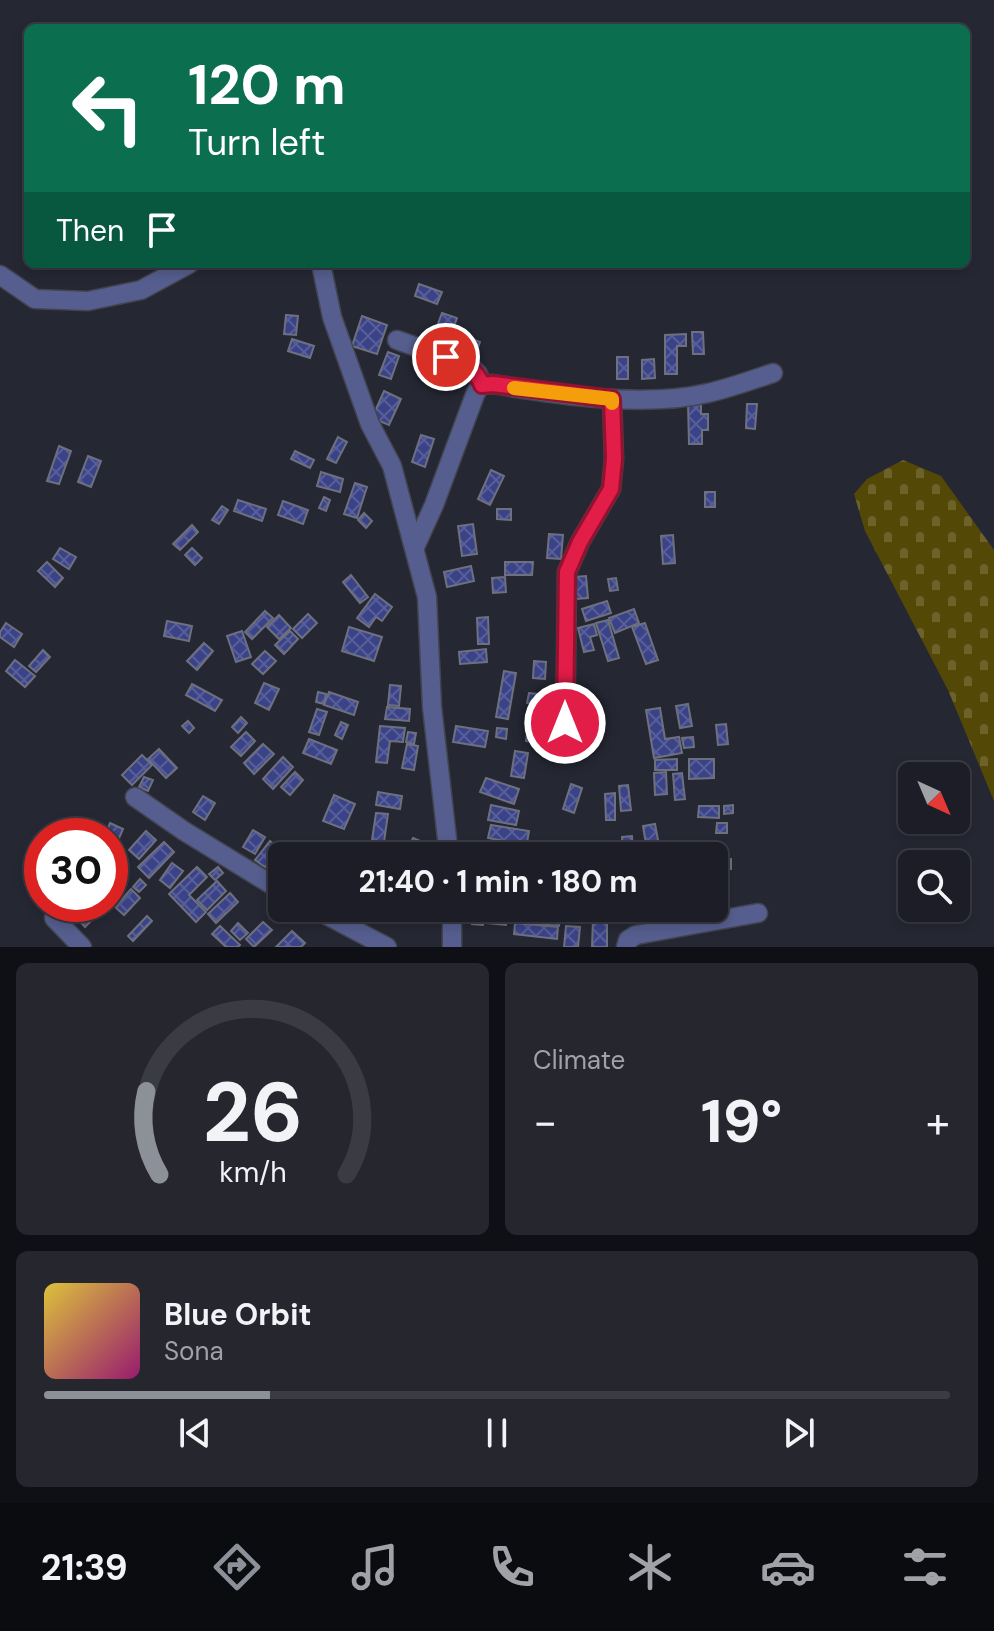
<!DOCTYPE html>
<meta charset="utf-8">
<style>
body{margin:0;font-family:"DM Sans",sans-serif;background:#25262e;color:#f1f3f6;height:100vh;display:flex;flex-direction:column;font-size:30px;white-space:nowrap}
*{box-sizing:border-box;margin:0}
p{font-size:26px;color:#a0a2a7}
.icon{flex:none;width:44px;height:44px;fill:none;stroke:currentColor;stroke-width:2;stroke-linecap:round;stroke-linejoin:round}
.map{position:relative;height:947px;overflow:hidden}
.details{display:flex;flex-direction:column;gap:16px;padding:16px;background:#0f1015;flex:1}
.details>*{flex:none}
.banner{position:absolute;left:24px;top:24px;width:946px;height:244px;border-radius:12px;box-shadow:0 4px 12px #0003,0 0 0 2px #3a3b43;background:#0b6e4f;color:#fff;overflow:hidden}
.needle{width:52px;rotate:136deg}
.fabs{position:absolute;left:898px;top:762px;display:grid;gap:16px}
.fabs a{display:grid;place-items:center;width:72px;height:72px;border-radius:12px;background:#1c1d26;box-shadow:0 4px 12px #0003,0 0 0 2px #3a3b43;font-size:40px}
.speed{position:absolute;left:24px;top:818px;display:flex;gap:16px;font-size:40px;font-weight:700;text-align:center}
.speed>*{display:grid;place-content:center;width:104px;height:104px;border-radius:50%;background:#1c1d26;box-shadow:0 4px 12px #0003,0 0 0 2px #3a3b43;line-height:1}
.speed .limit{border:12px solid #d22;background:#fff;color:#111}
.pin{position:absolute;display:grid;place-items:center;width:68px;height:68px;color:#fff;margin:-34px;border:4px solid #fff;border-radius:50%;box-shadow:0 2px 8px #0007}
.me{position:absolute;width:88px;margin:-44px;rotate:0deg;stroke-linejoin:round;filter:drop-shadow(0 0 6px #0008)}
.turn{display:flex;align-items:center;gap:28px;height:168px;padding:0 32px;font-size:36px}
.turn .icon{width:104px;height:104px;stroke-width:2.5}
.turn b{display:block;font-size:56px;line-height:68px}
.then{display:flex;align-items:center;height:76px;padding:0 32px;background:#0003;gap:16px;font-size:30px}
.big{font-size:60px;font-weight:700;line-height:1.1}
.details .widget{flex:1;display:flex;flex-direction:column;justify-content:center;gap:12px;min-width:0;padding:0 28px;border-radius:12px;background:#25262e}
.details .dial{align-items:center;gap:0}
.dial svg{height:208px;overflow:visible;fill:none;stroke:#3a3b43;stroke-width:7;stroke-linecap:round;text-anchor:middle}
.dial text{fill:#f1f3f6;stroke:none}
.song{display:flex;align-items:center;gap:24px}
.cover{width:96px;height:96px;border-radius:12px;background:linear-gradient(135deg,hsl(50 70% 55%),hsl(320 70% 35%))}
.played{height:8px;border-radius:4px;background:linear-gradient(90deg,#8c9099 25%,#3a3b43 25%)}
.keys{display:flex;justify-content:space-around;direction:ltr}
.heat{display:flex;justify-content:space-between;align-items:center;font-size:44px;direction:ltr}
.details .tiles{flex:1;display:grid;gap:16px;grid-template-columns:1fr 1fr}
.widget:last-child{grid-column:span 2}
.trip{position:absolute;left:268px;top:842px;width:460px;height:80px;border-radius:12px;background:#1c1d26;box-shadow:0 4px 12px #0003,0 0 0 2px #3a3b43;font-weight:700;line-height:80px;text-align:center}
.tab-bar{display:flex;height:128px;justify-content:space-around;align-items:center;background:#0b0c0f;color:#a0a2a7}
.tab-bar .icon{width:56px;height:56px}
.tab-bar .on{color:#8c9099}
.tab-bar b{font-size:36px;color:#f1f3f6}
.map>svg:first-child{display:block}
.cemetery{fill:url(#cemetery-stones)}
.building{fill:url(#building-cross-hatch);stroke:#6d707e;stroke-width:2}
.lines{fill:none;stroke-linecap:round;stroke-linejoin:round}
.minor-casing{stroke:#42444f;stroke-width:21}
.minor{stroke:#555e8e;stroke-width:18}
.route-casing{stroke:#92132f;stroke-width:20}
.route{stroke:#e11d48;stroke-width:14}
.slow{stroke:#f59e0b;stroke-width:14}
</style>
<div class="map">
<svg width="994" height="947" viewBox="0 0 994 947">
<defs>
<pattern id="cemetery-stones" width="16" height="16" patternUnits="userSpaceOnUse" patternTransform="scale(2)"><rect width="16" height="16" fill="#544806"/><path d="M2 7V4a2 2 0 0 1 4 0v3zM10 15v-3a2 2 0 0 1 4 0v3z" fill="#6c622a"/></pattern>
<pattern id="building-cross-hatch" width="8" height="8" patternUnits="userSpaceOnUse" patternTransform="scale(2)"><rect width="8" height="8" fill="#3b4388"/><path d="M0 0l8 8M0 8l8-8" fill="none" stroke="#575e99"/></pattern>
</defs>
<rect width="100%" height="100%" fill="#252733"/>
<path class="cemetery" d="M903,460L941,476L994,550V801L948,690L865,531L854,494L867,479Z"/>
<g class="building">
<path d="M419,284L442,292L437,304L415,296Z"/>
<path d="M442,313L457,318L446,347L431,342Z"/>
<path d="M286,315L298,316L296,335L284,334Z"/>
<path d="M362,316L387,325L377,354L352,346Z"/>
<path d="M692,332H703L704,354H693Z"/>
<path d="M686,334V346H677V374H665V335Z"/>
<path d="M467,337L480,342L474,358L461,352Z"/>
<path d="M292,339L314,346L310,358L288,351Z"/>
<path d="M388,352L399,356L391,379L379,375Z"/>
<rect x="617" y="357" width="11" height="22"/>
<path d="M654,359L655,378L642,379V360Z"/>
<path d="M384,391L401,399L389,425L372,418Z"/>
<path d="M688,403H701V414H708V430H702V444H689Z"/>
<path d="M747,404H757L755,429L746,428Z"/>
<path d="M421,435L434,439L425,467L412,462Z"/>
<path d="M338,437L347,442L336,463L327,459Z"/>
<path d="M59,446L71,451L59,484L47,481Z"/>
<path d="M295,451L314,460L310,468L291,459Z"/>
<path d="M88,456L101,461L91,487L78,482Z"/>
<path d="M491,470L504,476L490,505L478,499Z"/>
<path d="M321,472L343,479L340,492L317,486Z"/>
<path d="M355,483L367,487L357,518L344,514Z"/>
<rect x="705" y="492" width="10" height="15"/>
<path d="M324,497L330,500L326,511L319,508Z"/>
<path d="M238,500L266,509L262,521L234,511Z"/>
<path d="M283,501L308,510L303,524L278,515Z"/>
<path d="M222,506L228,510L219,524L212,520Z"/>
<path d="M497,509H511V520L497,519Z"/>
<path d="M364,513L372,521L366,528L358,520Z"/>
<path d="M473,524L477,554L462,556L458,526Z"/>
<path d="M192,525L198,532L180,550L173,544Z"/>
<path d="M549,534L563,535L561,559L547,558Z"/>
<path d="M673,535L675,563L663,564L661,536Z"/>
<path d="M60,548L76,557L69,569L53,559Z"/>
<path d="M192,548L202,558L195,565L185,555Z"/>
<path d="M47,562L63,578L55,587L38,571Z"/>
<path d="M505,562H533L532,575H505Z"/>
<path d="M471,566L474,581L447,587L444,572Z"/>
<path d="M351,575L368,597L360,603L343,582Z"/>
<path d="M586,576L588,598L576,599L574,577Z"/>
<path d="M505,577L506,592L493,593L492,578Z"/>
<path d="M616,578L618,590L610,591L608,579Z"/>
<path d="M375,594L392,607L382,621L376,617L369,627L357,618Z"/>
<path d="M607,601L611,613L586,621L582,609Z"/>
<path d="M634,609L639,623L615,633L609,618Z"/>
<path d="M265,611L273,618L252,639L245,632Z"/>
<path d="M308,614L317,623L302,638L293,629Z"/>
<path d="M279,615L291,628L279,639L267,627Z"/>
<path d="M488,617L489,644H478L477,618Z"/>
<path d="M608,620L619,658L608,661L596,623Z"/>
<path d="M167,621L192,626L189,641L164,636Z"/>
<path d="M6,623L22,634L14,647L0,637V632Z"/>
<path d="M645,623L658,660L646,664L632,627Z"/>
<path d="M594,624L597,635L590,637L594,650L584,652L578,628Z"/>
<path d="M349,627L382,637L374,661L342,651Z"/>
<path d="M242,631L251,657L236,662L227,636Z"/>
<path d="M290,631L298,639L284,654L275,645Z"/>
<path d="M204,643L213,651L197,670L187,661Z"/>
<path d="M486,649L487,662L460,664L459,652Z"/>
<path d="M43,650L50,657L36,672L29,666Z"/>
<path d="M265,651L276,661L263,674L252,664Z"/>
<path d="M15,660L35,676L25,687L6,671Z"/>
<path d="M534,661L546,662L545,679L533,678Z"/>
<path d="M504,671L516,673L508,719L496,717Z"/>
<path d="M264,683L279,689L269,710L255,703Z"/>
<path d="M192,684L222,700L215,711L186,695Z"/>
<path d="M390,685L401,686L399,706L388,705Z"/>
<path d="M318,692L326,694L324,704L316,702Z"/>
<path d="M329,692L358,702L354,715L324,705Z"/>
<path d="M529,693L538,694L537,705L527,703Z"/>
<path d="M688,704L692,726L680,728L676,706Z"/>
<path d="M387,707L410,709L409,721L385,719Z"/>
<path d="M660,708L665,739L679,737L682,753L654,758L646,710Z"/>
<path d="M317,709L327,712L319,735L309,732Z"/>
<path d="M241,717L247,723L238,733L232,727Z"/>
<path d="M188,721L194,728L189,733L182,726Z"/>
<path d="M341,722L348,725L342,739L335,735Z"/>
<path d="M726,724L728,744L718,745L716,725Z"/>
<path d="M528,725L537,726L535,742L526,741Z"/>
<path d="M380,726L405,728L403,742L390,741L387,763L376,762Z"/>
<path d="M456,726L488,731L485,747L453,742Z"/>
<path d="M497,728L507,729L506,739L496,737Z"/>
<path d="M246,732L255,741L241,756L231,747Z"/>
<path d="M408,732L416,733L414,744L406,742Z"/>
<path d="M693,737L694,747L684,748L682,738Z"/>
<path d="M309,739L337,750L331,764L303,753Z"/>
<path d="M263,744L274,754L254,774L244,763Z"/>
<path d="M407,744L418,746L414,770L402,768Z"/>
<path d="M159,749L177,768L166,778L148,759Z"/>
<path d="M515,751L528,753L524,778L511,776Z"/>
<path d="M142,755L152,765L132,785L122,775Z"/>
<path d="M283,757L293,767L273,789L263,779Z"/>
<path d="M677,759V770H655V760Z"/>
<path d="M689,759H714V778L689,779Z"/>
<path d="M295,772L303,780L290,795L281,787Z"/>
<path d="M666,772L667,794L655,795L654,773Z"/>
<path d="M682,773L685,799L675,800L673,774Z"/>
<path d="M144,777L153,780L148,791L139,787Z"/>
<path d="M486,778L519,789L514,804L480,792Z"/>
<path d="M571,784L582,788L574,813L563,809Z"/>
<path d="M628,785L631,810L621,811L619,786Z"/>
<path d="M378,792L402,796L400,809L376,805Z"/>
<path d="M615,793V820H606L605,794Z"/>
<path d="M334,795L355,804L344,829L323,821Z"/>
<path d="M203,796L215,803L205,820L193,812Z"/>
<path d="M491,805L519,811L516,825L488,820Z"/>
<path d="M733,805V813L724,814V806Z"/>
<path d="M699,806H719V818L698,817Z"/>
<path d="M376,813L388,814L384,842L372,840Z"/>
<path d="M110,823L123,829L114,850L110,849V836H105Z"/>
<path d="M717,823H727V833H716Z"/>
<path d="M655,824L661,856H648L643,826Z"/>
<path d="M491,825L529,831L525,854L514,852L515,843L488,838Z"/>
<path d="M253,830L265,837L255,854L243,847Z"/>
<path d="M146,831L156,840L139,859L129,850Z"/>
<path d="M632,836L633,856H623L622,837Z"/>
<path d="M413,838L425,843L418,856H404Z"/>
<path d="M270,841L279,849L265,867L255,860Z"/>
<path d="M577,841H604V855L578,856Z"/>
<path d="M164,842L174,852L149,878L138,867Z"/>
<rect x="606" y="843" width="7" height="9"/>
<path d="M384,847L403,856H380Z"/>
<path d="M489,848L513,850L512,856H488Z"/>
<path d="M731,859V869L714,871V860Z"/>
<path d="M172,863L183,871L170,888L160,880Z"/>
<path d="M270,863L278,867L274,877L265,873Z"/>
<path d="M197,867L207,877L189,895L206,912L196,922L169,894Z"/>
<path d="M218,867L223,873L215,880L209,874Z"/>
<path d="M722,871L725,900L714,901V872Z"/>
<path d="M140,879L146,885L139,892L133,887Z"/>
<path d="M217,881L226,891L207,910L197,900Z"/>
<path d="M131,889L140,898L124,915L115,907Z"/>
<path d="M230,893L238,902L216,923L208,914Z"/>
<path d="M68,904H91L99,913L85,927L66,906Z"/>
<path d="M385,908H398L393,916L383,911Z"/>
<path d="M529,908H561L559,926L528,923Z"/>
<path d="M571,908H580L579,918H571Z"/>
<path d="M473,913H483V925L472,924Z"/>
<path d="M488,914L507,916L506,925L487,923Z"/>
<path d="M147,916L152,921L133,941L128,936Z"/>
<path d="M593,918H607V947H592Z"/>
<path d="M263,922L272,930L254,947L246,939Z"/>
<path d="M238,923L248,933L240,940L231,931Z"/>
<path d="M515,923L558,927L557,939L514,934Z"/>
<path d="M220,926L240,945L238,947H226L212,934Z"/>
<path d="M566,926L580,927L578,947H564Z"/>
<path d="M292,931L305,943L301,947H276Z"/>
</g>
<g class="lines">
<defs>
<g id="minor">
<path d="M321,264L332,317L370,424L392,466L427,597L432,707L449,856"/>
<path d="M0,275L35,299L88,301L141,290L189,264"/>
<path d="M397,340L470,366L478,374L482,385"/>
<path d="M415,547L434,505L476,392L482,385L493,384C557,395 645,408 708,393C730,388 752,380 773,373"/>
<path d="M565,749L567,572L580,542L611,489L614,459L612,399"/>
<path d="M135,797L184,831L282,891"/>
<path d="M313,908L387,947"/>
<path d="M452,908V947"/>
<path d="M54,918L82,947"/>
<path d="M626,947L628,940L636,935L758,913"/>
</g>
</defs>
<use href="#minor" class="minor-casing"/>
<use href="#minor" class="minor"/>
</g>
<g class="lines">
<defs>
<path id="route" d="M446,357C464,364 475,367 482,385L493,384L612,399L614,459L611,489L580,542L567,572L565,723"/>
</defs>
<use href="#route" class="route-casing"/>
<use href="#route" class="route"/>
<path class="slow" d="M514,388L612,399V403"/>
</g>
</svg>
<div class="fabs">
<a><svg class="needle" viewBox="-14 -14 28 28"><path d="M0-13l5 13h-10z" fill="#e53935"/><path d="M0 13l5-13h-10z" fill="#a0a2a7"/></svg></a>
<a><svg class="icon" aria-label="search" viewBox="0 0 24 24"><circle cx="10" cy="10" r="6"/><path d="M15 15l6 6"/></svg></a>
</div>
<div class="speed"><div class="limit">30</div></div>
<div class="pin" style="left:446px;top:357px;background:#d93025"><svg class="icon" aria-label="arrive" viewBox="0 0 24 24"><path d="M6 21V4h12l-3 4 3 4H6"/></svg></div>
<svg class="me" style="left:565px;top:723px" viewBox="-20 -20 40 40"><circle r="17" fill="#e11d48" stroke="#fff" stroke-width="3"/><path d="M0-11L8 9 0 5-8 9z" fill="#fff"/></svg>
<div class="trip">21:40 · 1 min · 180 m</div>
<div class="banner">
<div class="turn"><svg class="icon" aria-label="left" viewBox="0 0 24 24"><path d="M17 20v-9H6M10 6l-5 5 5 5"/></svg><div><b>120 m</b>Turn left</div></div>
<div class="then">Then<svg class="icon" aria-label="arrive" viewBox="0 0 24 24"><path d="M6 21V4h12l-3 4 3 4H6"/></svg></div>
</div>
</div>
<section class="details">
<div class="tiles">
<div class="widget dial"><svg viewBox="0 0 100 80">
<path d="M14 69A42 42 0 1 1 86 69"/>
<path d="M14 69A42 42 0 0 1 9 37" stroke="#8c9099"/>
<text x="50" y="56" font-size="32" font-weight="700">26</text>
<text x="50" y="72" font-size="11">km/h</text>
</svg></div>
<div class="widget"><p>Climate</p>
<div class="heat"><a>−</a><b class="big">19°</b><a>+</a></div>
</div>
<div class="widget">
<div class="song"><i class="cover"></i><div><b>Blue Orbit</b><p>Sona</p></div></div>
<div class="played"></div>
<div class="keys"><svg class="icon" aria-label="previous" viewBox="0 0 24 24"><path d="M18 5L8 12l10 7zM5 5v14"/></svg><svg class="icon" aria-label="pause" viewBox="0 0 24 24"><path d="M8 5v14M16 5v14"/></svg><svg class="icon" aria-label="next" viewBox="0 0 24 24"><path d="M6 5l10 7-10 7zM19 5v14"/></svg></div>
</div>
</div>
</section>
<nav class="tab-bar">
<b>21:39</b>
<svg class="icon on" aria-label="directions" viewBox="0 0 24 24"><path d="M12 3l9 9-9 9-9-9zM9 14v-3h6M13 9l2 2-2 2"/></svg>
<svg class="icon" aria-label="music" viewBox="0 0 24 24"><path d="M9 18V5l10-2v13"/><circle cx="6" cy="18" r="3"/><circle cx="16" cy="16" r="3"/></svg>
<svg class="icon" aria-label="phone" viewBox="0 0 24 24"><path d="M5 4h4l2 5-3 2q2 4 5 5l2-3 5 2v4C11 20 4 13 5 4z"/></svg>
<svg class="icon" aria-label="climate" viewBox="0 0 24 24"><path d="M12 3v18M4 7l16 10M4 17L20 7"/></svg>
<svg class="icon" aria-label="car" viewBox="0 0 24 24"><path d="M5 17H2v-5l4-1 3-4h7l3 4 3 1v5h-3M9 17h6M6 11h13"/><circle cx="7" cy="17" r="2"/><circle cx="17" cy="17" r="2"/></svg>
<svg class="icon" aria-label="filters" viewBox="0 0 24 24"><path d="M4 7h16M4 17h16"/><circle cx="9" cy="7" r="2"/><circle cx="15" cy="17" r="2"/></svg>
</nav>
